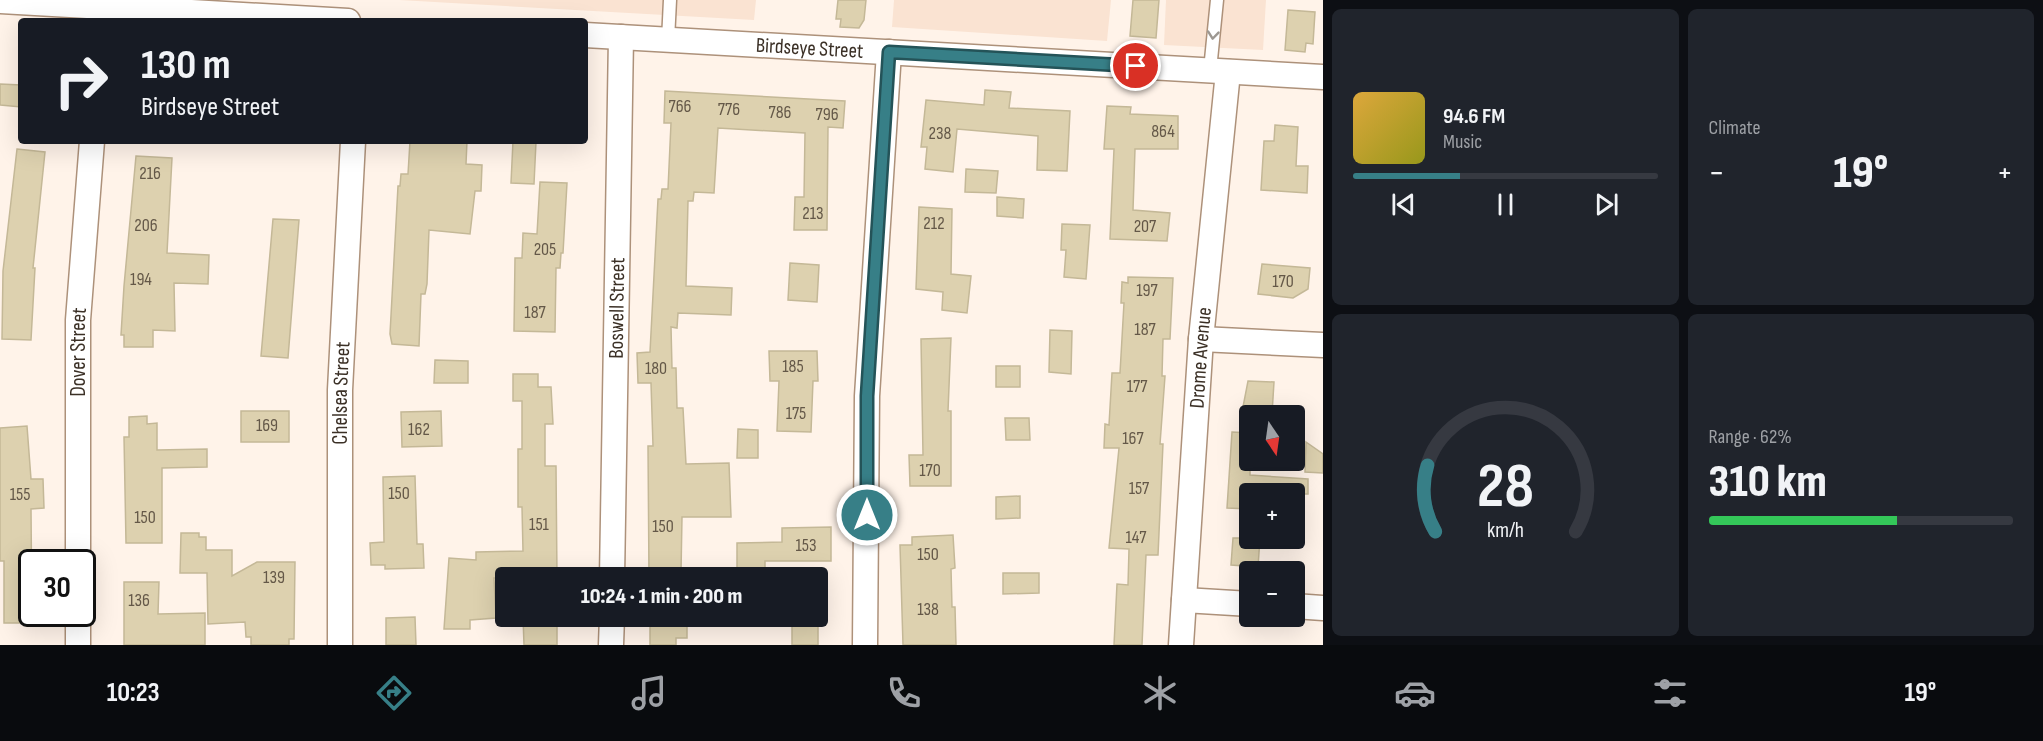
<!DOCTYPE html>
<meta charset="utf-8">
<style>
body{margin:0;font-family:"Sofia Sans Condensed",sans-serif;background:#20242c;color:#f1f3f6;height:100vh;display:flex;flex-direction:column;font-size:22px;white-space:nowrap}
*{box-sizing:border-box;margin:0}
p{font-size:20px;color:#9ea1a6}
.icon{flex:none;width:33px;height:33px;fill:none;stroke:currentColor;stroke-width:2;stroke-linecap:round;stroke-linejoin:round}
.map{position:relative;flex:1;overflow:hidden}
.side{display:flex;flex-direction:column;gap:9px;padding:9px;background:#0d0f14;width:720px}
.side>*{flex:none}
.banner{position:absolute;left:18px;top:18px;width:570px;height:126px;border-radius:6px;box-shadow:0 6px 24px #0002;background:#171b24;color:#f1f3f6;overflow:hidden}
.needle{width:39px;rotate:167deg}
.buttons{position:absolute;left:1239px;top:405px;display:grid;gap:12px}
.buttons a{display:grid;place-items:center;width:66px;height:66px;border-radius:6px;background:#171b24;box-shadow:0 6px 24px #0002;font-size:30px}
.speed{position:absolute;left:18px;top:549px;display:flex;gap:12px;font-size:30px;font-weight:700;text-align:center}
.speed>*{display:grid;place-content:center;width:78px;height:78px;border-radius:50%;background:#171b24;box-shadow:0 6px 24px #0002;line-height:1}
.speed .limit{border:3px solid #111;border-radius:9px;background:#fff;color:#111}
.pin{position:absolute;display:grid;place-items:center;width:51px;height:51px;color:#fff;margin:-26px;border:3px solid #fff;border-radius:50%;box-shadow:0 2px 6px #0007}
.me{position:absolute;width:66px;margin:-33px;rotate:0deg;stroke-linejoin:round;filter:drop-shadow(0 0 4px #0008)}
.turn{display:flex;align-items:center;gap:21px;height:126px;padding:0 24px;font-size:27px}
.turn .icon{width:78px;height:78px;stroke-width:2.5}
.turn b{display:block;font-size:42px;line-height:51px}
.big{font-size:45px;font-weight:800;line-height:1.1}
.side .widget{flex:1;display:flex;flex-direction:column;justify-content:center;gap:9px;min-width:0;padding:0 21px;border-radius:9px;background:#20242c}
.side .dial{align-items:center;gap:0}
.dial svg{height:156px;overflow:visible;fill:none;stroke:#363941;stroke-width:7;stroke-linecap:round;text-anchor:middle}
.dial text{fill:#f1f3f6;stroke:none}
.song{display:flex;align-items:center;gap:18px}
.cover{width:72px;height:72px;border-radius:9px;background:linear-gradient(135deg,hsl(40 70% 55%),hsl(60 70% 35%))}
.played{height:6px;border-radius:3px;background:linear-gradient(90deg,#377f87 35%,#363941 35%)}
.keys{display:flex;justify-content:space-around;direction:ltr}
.heat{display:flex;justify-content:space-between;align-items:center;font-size:33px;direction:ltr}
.charge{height:9px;border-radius:4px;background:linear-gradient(90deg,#34c759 62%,#363941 0)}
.side .tiles{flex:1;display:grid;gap:9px;grid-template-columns:repeat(2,1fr)}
.trip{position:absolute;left:495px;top:567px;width:333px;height:60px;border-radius:6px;background:#171b24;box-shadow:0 6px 24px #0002;font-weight:800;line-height:60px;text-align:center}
.tabs{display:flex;height:96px;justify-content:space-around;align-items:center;background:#090b0e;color:#9ea1a6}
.tabs .icon{width:42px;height:42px}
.tabs .current{color:#377f87}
.tabs b{font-size:27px;color:#f1f3f6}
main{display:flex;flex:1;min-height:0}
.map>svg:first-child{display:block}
.built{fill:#fae3d2}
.building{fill:#ddd1af;stroke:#c4b897;stroke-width:1.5}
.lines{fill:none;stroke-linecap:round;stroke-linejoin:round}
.lane-casing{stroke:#ad917a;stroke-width:15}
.street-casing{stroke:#ad917a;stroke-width:27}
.lane{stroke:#fff;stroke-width:12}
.street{stroke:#fff;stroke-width:24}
.oneway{stroke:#9d9892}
.route-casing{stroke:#245358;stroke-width:15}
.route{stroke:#377f87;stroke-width:10}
.labels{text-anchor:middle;stroke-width:5;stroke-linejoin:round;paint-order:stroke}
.number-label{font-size:18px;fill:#645848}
.street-label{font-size:21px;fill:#3b3026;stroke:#fff}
</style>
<main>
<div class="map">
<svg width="1323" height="645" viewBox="0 0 1323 645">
<rect width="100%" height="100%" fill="#fff3e9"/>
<g class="built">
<path d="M399,0H756L754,20Z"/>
<path d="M894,0H1111L1107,41L892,27Z"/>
<path d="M1166,0H1266L1263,50L1164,45Z"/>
</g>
<g class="building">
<path d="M838,0H866L864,20L859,28L840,27L841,19H836Z"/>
<path d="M1133,0H1159L1156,38L1130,36Z"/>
<path d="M1288,10L1315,12L1313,44L1306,43L1305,52L1285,50Z"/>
<path d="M0,84L21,85V107L0,105Z"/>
<path d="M985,90L1011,92L1009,108L1070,111L1067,171L1037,170L1038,136L957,129L953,172L925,169L927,147H921L926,100L984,105Z"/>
<path d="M665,91L845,101L843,128L828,127L827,230H794L795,197H804L805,133L718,128L714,193L694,192L693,201H688L686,286L732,288L731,315L678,313L677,328L671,327L672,368H676L677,408H683L686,464L729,463L731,517H682L681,573L675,574V578H649L648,446H653L651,383H638L637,353L650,352L658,199H661L662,189H668L671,123H664Z"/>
<path d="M1107,106L1131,107L1130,114L1178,116V149H1135L1133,210L1170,213L1167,241L1110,239L1114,149H1104Z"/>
<path d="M1275,125L1298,127L1296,166H1308L1307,193L1261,190L1264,141H1274Z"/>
<path d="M410,141H467L466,164L482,165L481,191H475L470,234L429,230L427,284L425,294H421L419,346L392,344L390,334L398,186H400L401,174H408Z"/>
<path d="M513,141L536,142L534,184L511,183Z"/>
<path d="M17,149L45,152L33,268H35L31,340L2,339L3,271Z"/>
<path d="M136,156L172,158L167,253L209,255L208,284L174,283L175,331L153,330V347H124V335H121L124,286Z"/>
<path d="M966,169L998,171L996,193L965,192Z"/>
<path d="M540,182L567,183L563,253H561L560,268H556L555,332L514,331L515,258H522L523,233L537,234Z"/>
<path d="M997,197L1024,199L1023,218L997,216Z"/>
<path d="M919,207L952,209L951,274L971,276L967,313L942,310L943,292L916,289Z"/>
<path d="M273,219L299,220L288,358L261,356Z"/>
<path d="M1062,224L1090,225L1086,279L1064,277L1066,250H1061Z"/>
<path d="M790,263L819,265L817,302L788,300Z"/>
<path d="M1262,264L1310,268L1308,289L1293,298L1258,294Z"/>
<path d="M1128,277L1173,278L1170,339H1163L1162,376H1165L1160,444H1163L1158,555H1146L1142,645H1114L1117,584L1128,585L1129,549L1109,548L1119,448H1104L1105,424L1109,425L1112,373H1120L1124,303H1121L1122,282L1128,283Z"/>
<path d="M1050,330L1072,331L1071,374L1049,372Z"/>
<path d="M951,338L948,411H951V486H910L909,455H923L921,339Z"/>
<path d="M769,351H817L818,381H813L811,432L777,431L779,381H770Z"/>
<path d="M435,360L468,361V383H434Z"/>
<rect x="996" y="366" width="24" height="21"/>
<path d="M513,374H538V387H551L553,424H545V466H556L557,578H494L496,618L470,620V629H444L449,558L476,560V552L523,551L522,507H518V449H522V401H513Z"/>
<path d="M1248,381L1274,382L1272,414L1242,412Z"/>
<rect x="241" y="411" width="48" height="31"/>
<path d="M441,411L442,446L402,447L401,412Z"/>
<path d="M147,416V424L157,423V450L207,449V467L162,468V543H126L124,437H129V417Z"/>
<path d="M1005,418H1029L1030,440H1006Z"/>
<path d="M27,426L31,479H43L44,508L31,509L32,623H4V561H0V428Z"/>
<path d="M738,429L758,430V458H737Z"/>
<path d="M1232,432L1250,433V475L1308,479V494H1250V509L1227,508Z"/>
<path d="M1306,442L1323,454V473L1305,472Z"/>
<path d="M415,476L417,544H423L424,568L385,569V565H371L370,543L384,542L383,477Z"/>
<path d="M1020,496V518L996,519V497Z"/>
<path d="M831,527V561H765V573H737V543L782,542V528Z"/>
<path d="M181,533H199V537H206V550H232V576L257,562H295L294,639H289V645H251V637H246L245,622L208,624L207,573H180Z"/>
<path d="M953,535L955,568L951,569L952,607H955L956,645H903L900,545H912V537Z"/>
<path d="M1233,538H1260L1258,567L1231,565Z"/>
<path d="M1003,573H1039V593L1003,594Z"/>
<path d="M124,582H159L158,614L205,613V645H124Z"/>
<path d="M557,616V645H524L523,617Z"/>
<path d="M650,616H687V638H676V645H650Z"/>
<rect x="792" y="616" width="26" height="29"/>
<path d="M415,617L416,645H386V618Z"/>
</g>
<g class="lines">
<defs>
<g id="lane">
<path d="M668,40L670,0"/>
<path d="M1210,70L1217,0"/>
</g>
<g id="street">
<path d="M0,1L348,21"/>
<path id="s1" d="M585,35L1323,77"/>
<path d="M1201,339L1323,345"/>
<path id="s2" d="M78,562V320L92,141"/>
<path id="s3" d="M612,578L621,37"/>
<path d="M1184,600L1250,604"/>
<path d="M1294,606L1323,608"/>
<path d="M78,645V614"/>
<path id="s4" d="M340,645V390L353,141"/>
<path d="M611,645L612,616"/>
<path d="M865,645L867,396L889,52"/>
<path id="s5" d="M1181,645L1201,339L1228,72"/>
</g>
</defs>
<use href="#lane" class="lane-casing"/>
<use href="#street" class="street-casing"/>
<use href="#lane" class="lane"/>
<use href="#street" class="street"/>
</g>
<defs><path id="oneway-chevron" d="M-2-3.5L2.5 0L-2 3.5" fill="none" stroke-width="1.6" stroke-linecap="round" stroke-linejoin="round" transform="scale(1.5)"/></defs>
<use class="oneway" href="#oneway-chevron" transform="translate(1213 35) rotate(96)"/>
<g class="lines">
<defs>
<path id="route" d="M867,515V396L889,52L1136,66"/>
</defs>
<use href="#route" class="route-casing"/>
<use href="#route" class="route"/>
</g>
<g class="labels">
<g class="number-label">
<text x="680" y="112">766</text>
<text x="729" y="115">776</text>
<text x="780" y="118">786</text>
<text x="827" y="120">796</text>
<text x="1163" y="137">864</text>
<text x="940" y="139">238</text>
<text x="150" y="179">216</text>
<text x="813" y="219">213</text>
<text x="934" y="229">212</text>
<text x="146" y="231">206</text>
<text x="1145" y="232">207</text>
<text x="545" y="255">205</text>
<text x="141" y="285">194</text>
<text x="1283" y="287">170</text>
<text x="1147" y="296">197</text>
<text x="535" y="318">187</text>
<text x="1145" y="335">187</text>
<text x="793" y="372">185</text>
<text x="656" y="374">180</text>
<text x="1137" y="392">177</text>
<text x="796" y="419">175</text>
<text x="267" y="431">169</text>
<text x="419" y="435">162</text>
<text x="1133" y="444">167</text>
<text x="930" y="476">170</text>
<text x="1139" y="494">157</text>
<text x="399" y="499">150</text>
<text x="20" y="500">155</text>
<text x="145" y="523">150</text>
<text x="539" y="530">151</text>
<text x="663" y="532">150</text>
<text x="1136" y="543">147</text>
<text x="806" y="551">153</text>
<text x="928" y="560">150</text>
<text x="274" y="583">139</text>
<text x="139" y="606">136</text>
<text x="928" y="615">138</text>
</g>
<g class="street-label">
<text dy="7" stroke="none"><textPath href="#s1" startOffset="225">Birdseye Street</textPath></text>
<text dy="7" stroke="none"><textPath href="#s3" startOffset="270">Boswell Street</textPath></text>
<text dy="7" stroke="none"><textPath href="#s2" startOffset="210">Dover Street</textPath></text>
<text dy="7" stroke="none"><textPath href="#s5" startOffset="288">Drome Avenue</textPath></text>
<text dy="7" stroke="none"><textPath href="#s4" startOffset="252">Chelsea Street</textPath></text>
</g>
</g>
</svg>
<div class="buttons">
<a><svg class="needle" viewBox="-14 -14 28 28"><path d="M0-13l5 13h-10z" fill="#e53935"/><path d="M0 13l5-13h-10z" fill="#9ea1a6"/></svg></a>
<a>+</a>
<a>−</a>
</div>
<div class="speed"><div class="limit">30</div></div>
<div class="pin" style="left:1136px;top:66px;background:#d93025"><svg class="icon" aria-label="arrive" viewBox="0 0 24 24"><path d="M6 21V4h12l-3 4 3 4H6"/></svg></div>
<svg class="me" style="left:867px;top:515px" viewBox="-20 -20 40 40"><circle r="17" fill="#377f87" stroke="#fff" stroke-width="3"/><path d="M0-11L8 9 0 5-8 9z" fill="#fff"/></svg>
<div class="trip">10:24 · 1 min · 200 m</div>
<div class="banner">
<div class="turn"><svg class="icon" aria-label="right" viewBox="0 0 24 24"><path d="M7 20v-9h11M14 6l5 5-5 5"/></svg><div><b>130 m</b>Birdseye Street</div></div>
</div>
</div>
<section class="side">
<div class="tiles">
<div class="widget">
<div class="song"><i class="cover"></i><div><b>94.6 FM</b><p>Music</p></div></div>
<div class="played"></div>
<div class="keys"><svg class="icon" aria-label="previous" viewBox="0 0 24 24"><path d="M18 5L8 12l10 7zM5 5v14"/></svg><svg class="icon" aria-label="pause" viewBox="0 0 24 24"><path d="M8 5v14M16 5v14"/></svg><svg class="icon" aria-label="next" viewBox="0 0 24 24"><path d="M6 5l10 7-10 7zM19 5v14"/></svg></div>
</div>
<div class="widget"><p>Climate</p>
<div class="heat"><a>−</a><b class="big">19°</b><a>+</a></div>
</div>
<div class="widget dial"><svg viewBox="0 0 100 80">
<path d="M14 69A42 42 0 1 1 86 69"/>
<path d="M14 69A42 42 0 0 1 10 35" stroke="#377f87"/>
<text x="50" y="56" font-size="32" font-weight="700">28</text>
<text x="50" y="72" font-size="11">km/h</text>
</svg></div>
<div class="widget"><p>Range · 62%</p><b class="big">310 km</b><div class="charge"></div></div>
</div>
</section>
</main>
<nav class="tabs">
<b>10:23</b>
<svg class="icon current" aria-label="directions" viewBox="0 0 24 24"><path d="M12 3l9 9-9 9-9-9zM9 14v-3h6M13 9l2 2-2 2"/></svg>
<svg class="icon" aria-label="music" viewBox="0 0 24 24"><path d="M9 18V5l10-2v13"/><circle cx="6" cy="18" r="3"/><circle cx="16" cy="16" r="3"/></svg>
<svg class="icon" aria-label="phone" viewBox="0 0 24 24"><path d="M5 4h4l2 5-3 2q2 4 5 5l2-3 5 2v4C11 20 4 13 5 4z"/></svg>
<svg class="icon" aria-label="climate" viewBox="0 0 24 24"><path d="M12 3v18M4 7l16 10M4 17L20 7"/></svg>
<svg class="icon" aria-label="car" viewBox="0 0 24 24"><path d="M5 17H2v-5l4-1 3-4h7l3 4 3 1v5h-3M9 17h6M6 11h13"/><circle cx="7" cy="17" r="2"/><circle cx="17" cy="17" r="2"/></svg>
<svg class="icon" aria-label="filters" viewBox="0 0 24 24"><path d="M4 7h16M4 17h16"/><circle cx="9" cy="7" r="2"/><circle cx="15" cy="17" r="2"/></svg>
<b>19°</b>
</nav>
